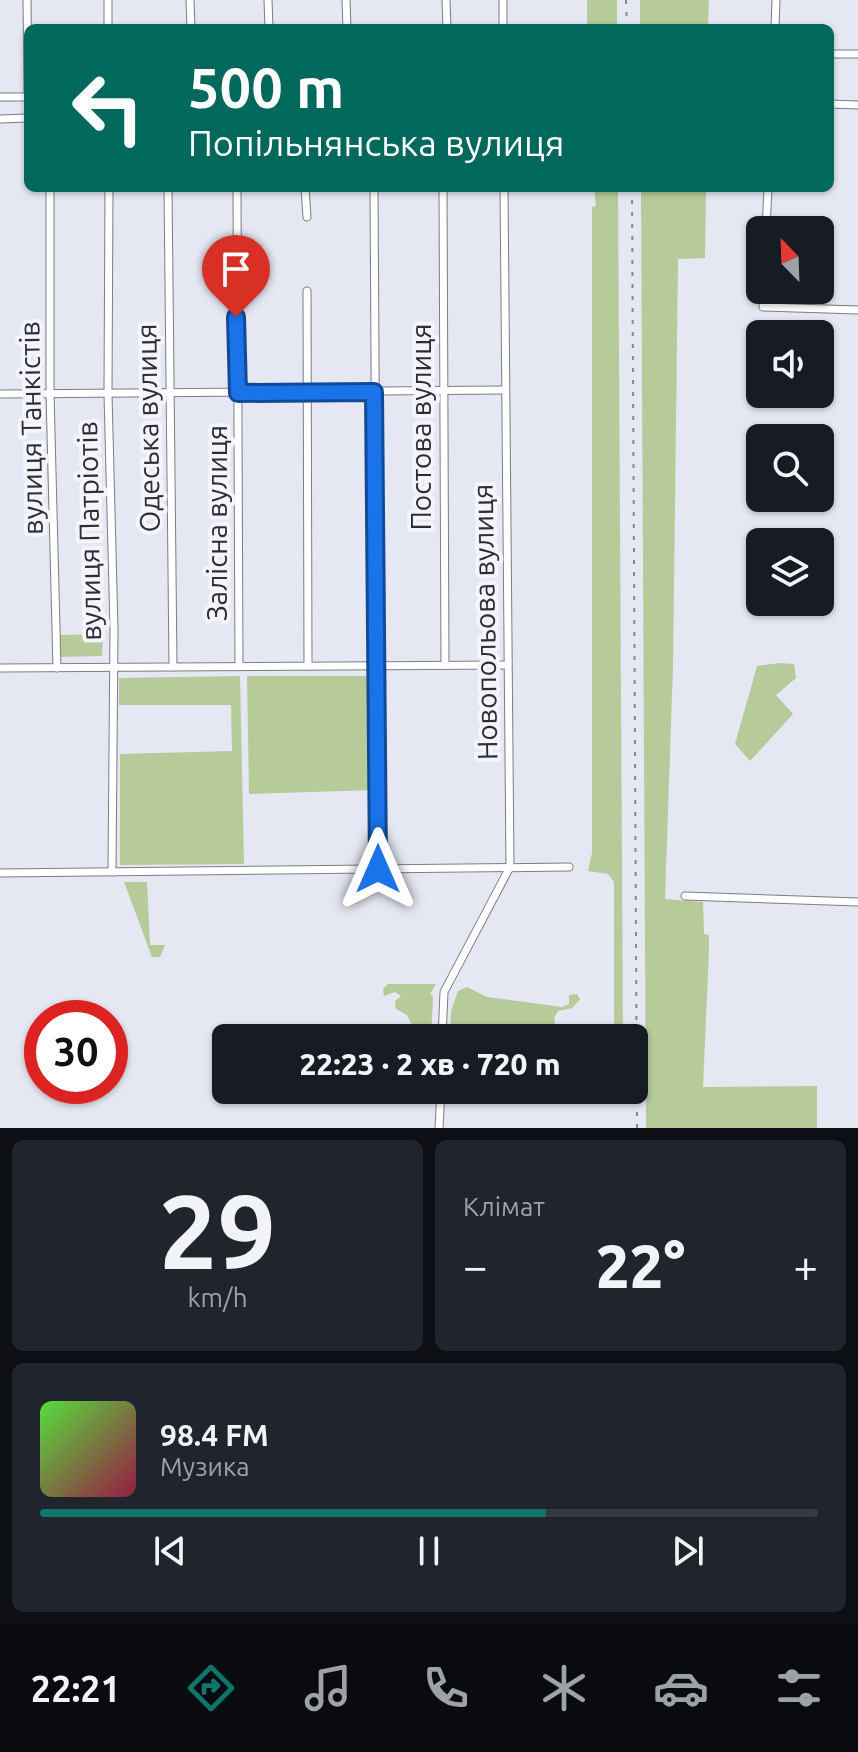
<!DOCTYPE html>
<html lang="uk">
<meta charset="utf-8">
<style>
body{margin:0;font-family:Ubuntu,sans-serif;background:#20242c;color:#f1f3f6;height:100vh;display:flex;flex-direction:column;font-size:30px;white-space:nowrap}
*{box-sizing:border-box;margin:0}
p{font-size:26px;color:#9ea1a6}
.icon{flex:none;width:44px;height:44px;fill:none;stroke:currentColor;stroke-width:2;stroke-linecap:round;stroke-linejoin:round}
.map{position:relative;height:1128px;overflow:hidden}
.drawer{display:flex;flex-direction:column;gap:12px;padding:12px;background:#0d0f14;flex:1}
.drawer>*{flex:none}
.guide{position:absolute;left:24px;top:24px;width:810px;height:168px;border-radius:12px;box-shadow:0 2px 6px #0004;background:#00695c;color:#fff;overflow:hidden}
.needle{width:52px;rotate:337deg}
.fabs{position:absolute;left:746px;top:216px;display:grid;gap:16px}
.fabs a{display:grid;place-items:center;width:88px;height:88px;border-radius:12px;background:#171b24;box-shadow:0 2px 6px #0004;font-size:40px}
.speed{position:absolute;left:24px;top:1000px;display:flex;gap:16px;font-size:40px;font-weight:700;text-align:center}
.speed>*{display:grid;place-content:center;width:104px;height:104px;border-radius:50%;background:#171b24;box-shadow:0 2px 6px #0004;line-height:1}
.speed .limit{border:12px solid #d22;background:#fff;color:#111}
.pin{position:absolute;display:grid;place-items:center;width:68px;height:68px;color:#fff;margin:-82px -34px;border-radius:50% 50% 50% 0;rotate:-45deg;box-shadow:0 0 8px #0007}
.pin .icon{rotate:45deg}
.me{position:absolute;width:88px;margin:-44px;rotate:0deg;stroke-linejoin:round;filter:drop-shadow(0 0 6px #0008)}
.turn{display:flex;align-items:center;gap:28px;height:168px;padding:0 32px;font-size:36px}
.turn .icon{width:104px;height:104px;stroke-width:2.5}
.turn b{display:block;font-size:56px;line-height:68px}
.big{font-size:60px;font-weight:800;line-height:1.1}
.drawer .tile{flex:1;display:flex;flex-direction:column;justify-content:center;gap:12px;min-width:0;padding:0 28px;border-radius:12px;background:#20242c}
.drawer .dial{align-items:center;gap:0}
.dial b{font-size:104px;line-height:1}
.song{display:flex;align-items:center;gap:24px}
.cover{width:96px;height:96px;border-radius:12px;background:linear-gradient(135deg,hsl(110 70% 55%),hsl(340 70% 35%))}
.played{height:8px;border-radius:4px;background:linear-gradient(90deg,#0f766e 65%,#363941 65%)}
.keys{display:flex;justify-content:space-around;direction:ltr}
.heat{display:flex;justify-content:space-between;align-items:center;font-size:44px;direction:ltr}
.drawer .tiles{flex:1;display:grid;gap:12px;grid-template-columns:1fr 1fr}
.tile:last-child{grid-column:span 2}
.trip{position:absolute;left:212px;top:1024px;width:436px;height:80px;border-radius:12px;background:#171b24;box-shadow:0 2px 6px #0004;font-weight:800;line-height:80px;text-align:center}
.tabs{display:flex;height:128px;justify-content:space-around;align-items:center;background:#090b0e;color:#9ea1a6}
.tabs .icon{width:56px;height:56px}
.tabs .active{color:#0f766e}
.tabs b{font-size:36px;color:#f1f3f6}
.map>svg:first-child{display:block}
.green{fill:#b6ca9a}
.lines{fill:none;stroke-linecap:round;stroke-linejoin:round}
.street-casing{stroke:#7b7d87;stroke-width:9}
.street{stroke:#fff;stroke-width:7}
.rail{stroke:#878890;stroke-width:2;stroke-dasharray:4 8;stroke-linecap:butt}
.route-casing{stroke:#114b97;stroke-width:20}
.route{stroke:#1a73e8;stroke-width:14}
.labels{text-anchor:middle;stroke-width:8;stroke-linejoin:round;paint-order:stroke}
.street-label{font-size:28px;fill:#2d2e32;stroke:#f3f4fd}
</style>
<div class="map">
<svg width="858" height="1128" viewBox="0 0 858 1128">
<rect width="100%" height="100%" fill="#e5e7f2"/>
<g class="green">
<rect x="587" y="0" width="30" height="28"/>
<path d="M640,0H709L708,28H640Z"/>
<path d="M594,188H618L623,1038H614V882L608,874L588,871L592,853V207L596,206Z"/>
<path d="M641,188H706L705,258L678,259L673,666L665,899L703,902L704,934L709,935V952L703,1087L817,1086V1128H646Z"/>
<path d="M103,634L102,656L59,657L58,635Z"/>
<path d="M780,663L794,664L796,678L776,695L793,714L750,761L735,744L757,666Z"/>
<path d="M240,676L244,864L120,865V754L232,751L231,705H119V678Z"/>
<path d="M247,676H374L376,790L249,794Z"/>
<path d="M124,882H147L150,945H165L160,957H152Z"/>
<path d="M388,984H436L430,994L433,996L431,1038H416L411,1034L414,1029L407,1015L396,1009L395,1001L401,996L395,992L384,996L383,989Z"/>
<path d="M467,987L487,997L562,1007L569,1004V995L577,994L580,999L572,1008L558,1011L554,1018L558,1038H450L451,1011L458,991Z"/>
</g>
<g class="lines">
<defs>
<g id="street">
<path d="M27,0L28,93"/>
<path d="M108,0V28"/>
<path d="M190,0L191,28"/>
<path d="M268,0L269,28"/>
<path d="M346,0L347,28"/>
<path d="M446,0L447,28"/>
<path d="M503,0V28"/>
<path d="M775,28L776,0"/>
<path d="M834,54H858"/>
<path d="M0,97H28"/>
<path d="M830,104L858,105"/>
<path d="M0,119L28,118"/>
<path d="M50,188V393L57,668"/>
<path d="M109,188L108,394L114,629L112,872"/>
<path d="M168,188L173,667"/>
<path d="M237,188L239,666"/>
<path d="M305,188L307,217"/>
<path d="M374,188L378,869"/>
<path d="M443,188L445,665"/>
<path d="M766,230L768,188"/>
<path d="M764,290L763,307L858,310"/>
<path d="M307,291L308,666"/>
<path d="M0,394L503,390"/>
<path d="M0,668L507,665"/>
<path d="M0,873L569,867"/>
<path d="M685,896L858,902"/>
<path d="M442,1038L444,992L510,867L504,188"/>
<path d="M439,1128L441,1090"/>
</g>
</defs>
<use href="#street" class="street-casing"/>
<use href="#street" class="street"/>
<g class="rail">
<path d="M626,0L627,28"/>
<path d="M632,188L637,1128"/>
</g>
</g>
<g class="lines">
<defs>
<path id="route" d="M236,317L238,393L374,392L378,869"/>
</defs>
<use href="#route" class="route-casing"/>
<use href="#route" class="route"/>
</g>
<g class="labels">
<g class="street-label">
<text transform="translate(421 427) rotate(-90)" y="10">Постова вулиця</text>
<text transform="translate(31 428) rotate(-91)" y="10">вулиця Танкістів</text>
<text transform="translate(148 428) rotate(-91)" y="10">Одеська вулиця</text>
<text transform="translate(217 523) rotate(-90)" y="10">Залісна вулиця</text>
<text transform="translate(89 531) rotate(-91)" y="10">вулиця Патріотів</text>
<text transform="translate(485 622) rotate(-91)" y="10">Новопольова вулиця</text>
</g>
</g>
</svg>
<div class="fabs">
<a><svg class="needle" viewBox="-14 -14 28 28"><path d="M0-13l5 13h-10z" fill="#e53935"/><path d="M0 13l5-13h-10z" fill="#9ea1a6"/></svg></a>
<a><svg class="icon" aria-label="sound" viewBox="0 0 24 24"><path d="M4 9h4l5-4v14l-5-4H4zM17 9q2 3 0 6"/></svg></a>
<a><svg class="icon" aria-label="search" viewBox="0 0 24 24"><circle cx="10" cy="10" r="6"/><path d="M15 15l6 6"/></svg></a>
<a><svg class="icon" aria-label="layers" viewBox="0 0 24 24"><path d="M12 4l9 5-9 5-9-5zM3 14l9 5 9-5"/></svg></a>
</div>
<div class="speed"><div class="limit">30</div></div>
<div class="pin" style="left:236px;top:317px;background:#d93025"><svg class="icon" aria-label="arrive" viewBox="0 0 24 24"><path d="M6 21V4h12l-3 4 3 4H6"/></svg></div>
<svg class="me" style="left:378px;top:869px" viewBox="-20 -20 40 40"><path d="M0-17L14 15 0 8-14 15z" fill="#1a73e8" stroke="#fff" stroke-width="4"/></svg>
<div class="trip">22:23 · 2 хв · 720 m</div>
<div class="guide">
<div class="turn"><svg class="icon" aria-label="left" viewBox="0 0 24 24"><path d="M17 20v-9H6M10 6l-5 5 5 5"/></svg><div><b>500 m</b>Попільнянська вулиця</div></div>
</div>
</div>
<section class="drawer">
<div class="tiles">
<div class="tile dial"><b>29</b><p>km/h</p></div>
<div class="tile"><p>Клімат</p>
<div class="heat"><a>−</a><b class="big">22°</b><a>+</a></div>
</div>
<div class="tile">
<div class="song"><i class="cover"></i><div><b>98.4 FM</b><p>Музика</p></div></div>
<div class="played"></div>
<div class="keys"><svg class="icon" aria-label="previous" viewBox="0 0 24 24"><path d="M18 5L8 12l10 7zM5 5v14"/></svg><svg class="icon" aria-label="pause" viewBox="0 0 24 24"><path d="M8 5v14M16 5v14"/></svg><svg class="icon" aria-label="next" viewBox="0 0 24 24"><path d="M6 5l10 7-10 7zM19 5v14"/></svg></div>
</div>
</div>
</section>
<nav class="tabs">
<b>22:21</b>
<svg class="icon active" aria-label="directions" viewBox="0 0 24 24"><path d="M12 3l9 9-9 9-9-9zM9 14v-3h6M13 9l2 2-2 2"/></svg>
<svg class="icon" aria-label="music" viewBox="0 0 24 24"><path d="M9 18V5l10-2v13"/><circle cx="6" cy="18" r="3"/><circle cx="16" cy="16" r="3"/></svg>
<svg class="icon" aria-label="phone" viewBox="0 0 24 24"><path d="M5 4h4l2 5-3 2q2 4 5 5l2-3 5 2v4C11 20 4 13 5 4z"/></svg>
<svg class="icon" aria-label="climate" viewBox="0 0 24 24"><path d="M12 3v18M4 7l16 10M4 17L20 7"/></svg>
<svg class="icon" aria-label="car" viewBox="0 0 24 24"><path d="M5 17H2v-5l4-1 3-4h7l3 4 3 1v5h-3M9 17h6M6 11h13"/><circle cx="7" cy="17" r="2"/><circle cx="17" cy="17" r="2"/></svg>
<svg class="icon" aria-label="filters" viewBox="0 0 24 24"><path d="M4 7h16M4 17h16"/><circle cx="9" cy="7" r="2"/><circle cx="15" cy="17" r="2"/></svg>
</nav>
